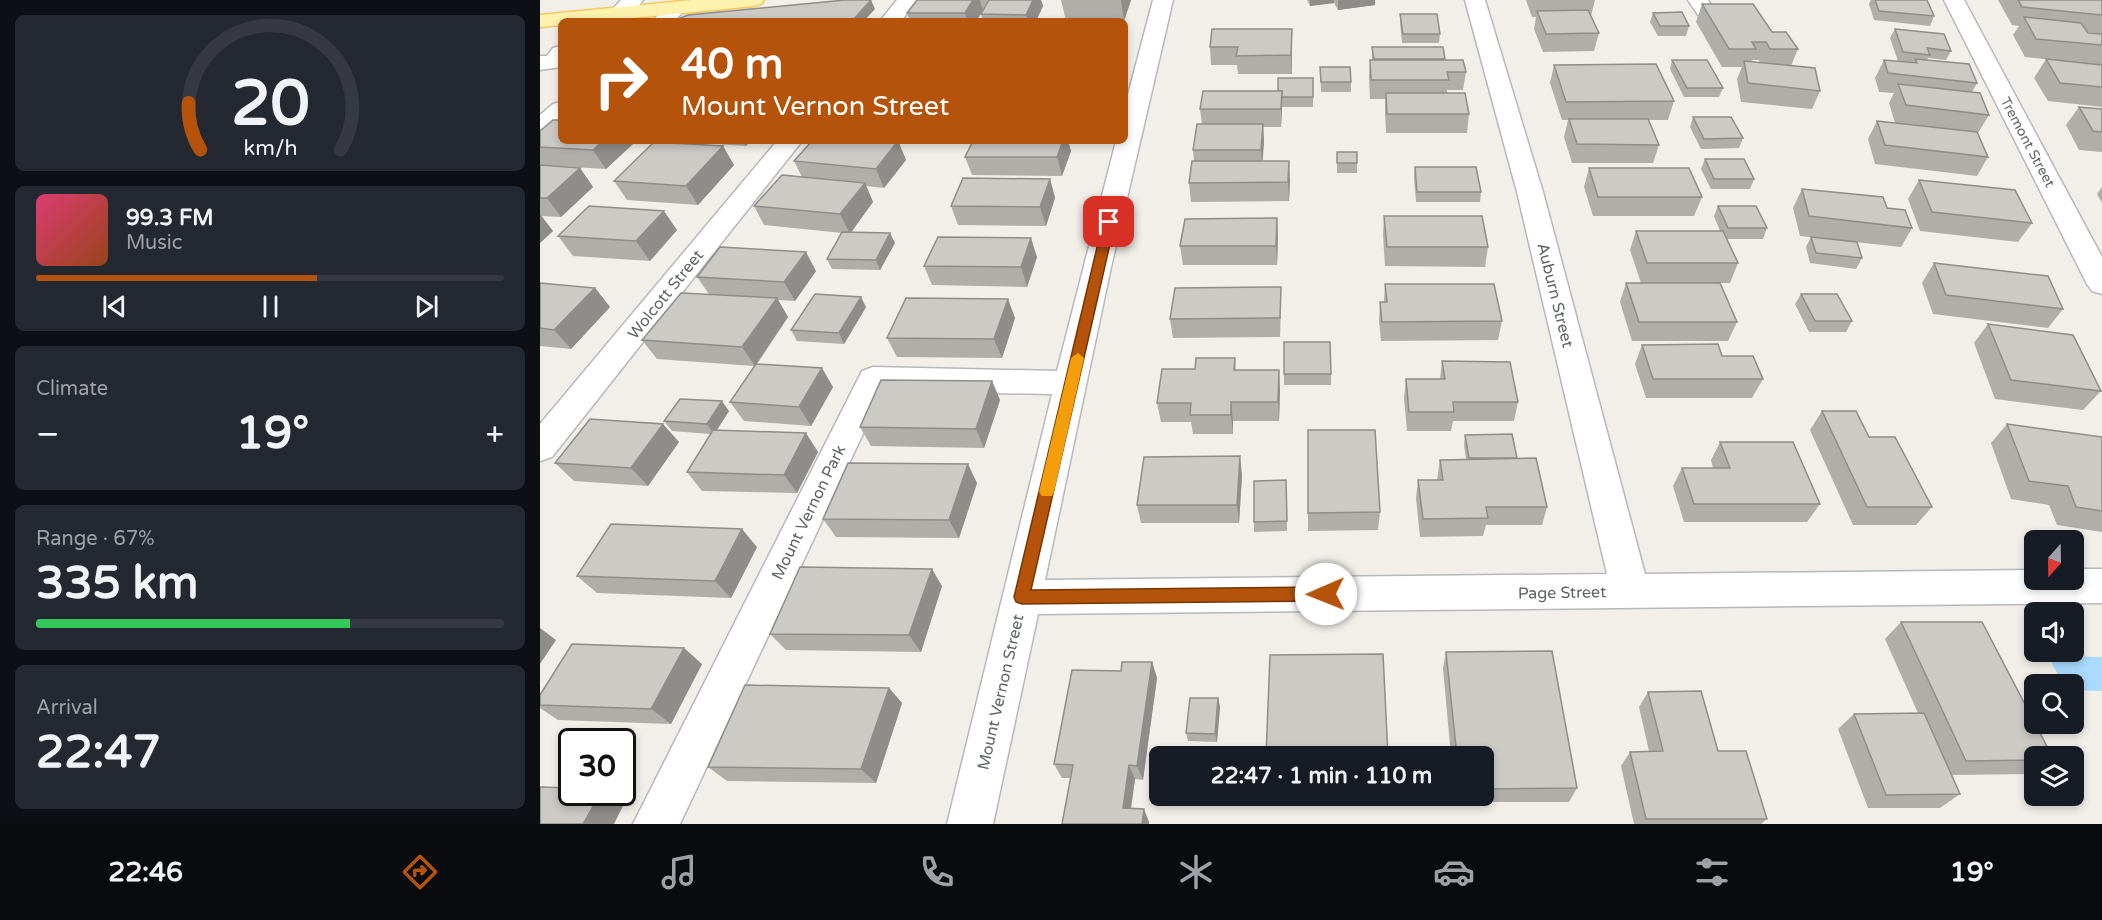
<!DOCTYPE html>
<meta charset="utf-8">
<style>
body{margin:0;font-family:"Varela Round",sans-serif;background:#242831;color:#f1f3f6;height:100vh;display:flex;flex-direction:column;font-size:22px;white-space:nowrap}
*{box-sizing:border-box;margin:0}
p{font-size:20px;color:#9ea1a6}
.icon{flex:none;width:33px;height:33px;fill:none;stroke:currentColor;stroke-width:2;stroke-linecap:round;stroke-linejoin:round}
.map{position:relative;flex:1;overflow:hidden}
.details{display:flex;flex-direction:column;gap:15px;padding:15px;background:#0d0f14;width:540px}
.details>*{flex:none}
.top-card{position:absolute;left:18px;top:18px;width:570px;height:126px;border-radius:9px;box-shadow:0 3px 9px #0003;background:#b45309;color:#fff;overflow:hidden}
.needle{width:39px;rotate:200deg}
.controls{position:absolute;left:1484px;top:530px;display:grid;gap:12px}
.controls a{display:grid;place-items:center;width:60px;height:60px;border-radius:9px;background:#171b24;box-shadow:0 3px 9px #0003;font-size:30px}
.speed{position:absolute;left:18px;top:728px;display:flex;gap:12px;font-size:30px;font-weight:700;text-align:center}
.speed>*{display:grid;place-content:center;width:78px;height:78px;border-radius:50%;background:#171b24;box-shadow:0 3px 9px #0003;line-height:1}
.speed .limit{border:3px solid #111;border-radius:9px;background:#fff;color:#111}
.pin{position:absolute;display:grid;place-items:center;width:51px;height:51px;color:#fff;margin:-26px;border-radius:12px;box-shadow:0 3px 9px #0006}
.me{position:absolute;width:66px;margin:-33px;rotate:269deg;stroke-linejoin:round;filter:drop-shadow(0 0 4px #0008)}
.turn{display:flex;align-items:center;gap:21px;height:126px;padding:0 24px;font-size:27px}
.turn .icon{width:78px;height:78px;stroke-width:2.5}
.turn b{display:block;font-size:42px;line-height:51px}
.big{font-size:45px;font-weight:700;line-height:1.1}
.details .tile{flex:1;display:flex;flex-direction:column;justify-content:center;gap:9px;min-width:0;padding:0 21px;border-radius:9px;background:#242831}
.details .dial{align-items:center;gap:0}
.dial svg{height:156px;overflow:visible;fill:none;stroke:#363941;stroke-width:7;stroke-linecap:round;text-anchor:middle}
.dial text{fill:#f1f3f6;stroke:none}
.song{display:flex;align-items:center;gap:18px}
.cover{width:72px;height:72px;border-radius:9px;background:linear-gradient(135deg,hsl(340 70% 55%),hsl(20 70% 35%))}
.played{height:6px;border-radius:3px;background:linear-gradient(90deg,#b45309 60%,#363941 60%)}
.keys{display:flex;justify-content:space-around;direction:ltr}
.heat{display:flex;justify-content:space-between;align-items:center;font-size:33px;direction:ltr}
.charge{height:9px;border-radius:4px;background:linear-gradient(90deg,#34c759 67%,#363941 0)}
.trip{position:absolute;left:609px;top:746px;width:345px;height:60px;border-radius:9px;background:#171b24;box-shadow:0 3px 9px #0003;font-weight:700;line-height:60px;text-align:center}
.dock{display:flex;height:96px;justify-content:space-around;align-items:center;background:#090b0e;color:#9ea1a6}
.dock .icon{width:42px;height:42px}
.dock .on{color:#b45309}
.dock b{font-size:27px;color:#f1f3f6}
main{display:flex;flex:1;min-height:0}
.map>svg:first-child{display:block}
.water{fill:#aadaff}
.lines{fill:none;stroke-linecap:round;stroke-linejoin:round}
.minor-casing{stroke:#b5b8bc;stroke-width:3}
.major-casing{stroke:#f2c960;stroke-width:3}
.minor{fill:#fff;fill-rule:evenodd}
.major{fill:#fff2af;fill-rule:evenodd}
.wall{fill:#afaea9;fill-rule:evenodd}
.shaded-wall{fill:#8f8d8a}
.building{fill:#cccac5;stroke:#8f8d8a;stroke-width:1.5}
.route{fill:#b45309;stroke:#753606;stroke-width:1.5}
.slow{fill:#f59e0b}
.labels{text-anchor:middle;stroke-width:4.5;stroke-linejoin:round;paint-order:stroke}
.far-street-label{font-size:14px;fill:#5f6368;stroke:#fff}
.street-label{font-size:16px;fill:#5f6368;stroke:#fff}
</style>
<main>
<section class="details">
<div class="tile dial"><svg viewBox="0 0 100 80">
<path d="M14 69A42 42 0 1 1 86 69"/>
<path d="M14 69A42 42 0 0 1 8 45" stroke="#b45309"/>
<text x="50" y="56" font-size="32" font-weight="700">20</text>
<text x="50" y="72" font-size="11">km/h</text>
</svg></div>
<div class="tile">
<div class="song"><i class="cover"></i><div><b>99.3 FM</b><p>Music</p></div></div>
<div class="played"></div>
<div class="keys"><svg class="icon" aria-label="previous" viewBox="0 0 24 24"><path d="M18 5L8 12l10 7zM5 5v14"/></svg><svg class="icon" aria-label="pause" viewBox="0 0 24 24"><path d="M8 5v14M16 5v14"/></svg><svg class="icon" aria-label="next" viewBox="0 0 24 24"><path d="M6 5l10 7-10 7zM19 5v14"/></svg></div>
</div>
<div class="tile"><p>Climate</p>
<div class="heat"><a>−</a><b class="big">19°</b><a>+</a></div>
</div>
<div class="tile"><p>Range · 67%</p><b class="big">335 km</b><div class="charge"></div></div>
<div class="tile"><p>Arrival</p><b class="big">22:47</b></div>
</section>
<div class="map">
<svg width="1562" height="824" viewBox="0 0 1562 824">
<rect width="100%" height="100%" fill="#f1efe8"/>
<path class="water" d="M1508,656L1562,657V691L1533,690V684H1523Z"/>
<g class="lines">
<defs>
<g id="minor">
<path d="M81,0H103C95,11 86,21 72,17L69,13Z"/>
<path d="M357,0H378L361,21H340Z"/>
<path d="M613,0H633L571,267L505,580L1067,574L977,192L925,0H945L1003,192L1105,574L1494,570V579H1533V569H1562V603L498,614L453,824H407L512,394L343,391L140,824H93L322,371L333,367L517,371L576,141H585V106Z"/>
<path d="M1148,0H1168L1175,11L1172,15L1165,17L1158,15Z"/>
<path d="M1404,0H1424L1562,257V294L1552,291L1547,284Z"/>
<path d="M137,2L144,4L147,8L134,21H112L130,4Z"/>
<path d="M21,46V67L0,70V56H7L13,48Z"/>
<path d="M21,102V121L9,132L0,134V115L13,104Z"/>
<path d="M237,141H262L12,457L0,461V424Z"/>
</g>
<path id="major" d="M152,0H224L221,4L214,6L63,21H21V25L0,27V15Z"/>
</defs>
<use href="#minor" class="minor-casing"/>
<use href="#major" class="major-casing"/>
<use href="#minor" class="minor"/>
<use href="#major" class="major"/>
</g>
<g class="wall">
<path d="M377,0H501L503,6L496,21H443L441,14L444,10L436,21H370L367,13Z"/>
<path d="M521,0H591L584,21H526Z"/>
<path d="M767,0H835V5L798,10L794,3L770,6Z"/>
<path d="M986,0H1055L1051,16L1059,33L1054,51L1003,52L994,29L996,17H992Z"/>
<path d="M1331,0H1387L1394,16L1390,26L1334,20L1329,4Z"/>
<path d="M1458,0H1562V34L1547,32L1548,33L1562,34V65L1485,57L1473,35L1479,26L1472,25Z"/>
<path d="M1162,4L1232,32L1258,49L1251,66L1280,91L1272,109L1201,102L1197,79L1202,67H1182L1156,22ZM1212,60H1219L1220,63L1211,62Z"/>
<path d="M1113,13L1149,26L1146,36H1118L1110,22Z"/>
<path d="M860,14L900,34L899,43H862L860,23Z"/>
<path d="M752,29V74H698L697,65H671L670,47Z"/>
<path d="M1355,29L1411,51L1406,60L1388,58L1387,60L1437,83L1432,92L1449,115L1438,133L1448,157L1437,176L1335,164L1328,139L1337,121L1355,123L1349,103L1354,93L1339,92L1335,78L1344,60L1358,61L1350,38Z"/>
<path d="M832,47H903L905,60L926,72L923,90H907V93L929,114L927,133H846L845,112V99H830L829,78L830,60H832Z"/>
<path d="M1506,59L1562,65V107L1508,101L1494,78Z"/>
<path d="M1132,60L1183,88L1179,97H1144L1130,69Z"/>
<path d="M1014,65L1134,101L1128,120H1109L1119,145L1113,163H1032L1024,137L1028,120H1022L1010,83Z"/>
<path d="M780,67L811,82V92H781Z"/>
<path d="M773,78V107H742L741,127H723L724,142L722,161L750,180L749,201L651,202L649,183L654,161L653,150L662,124L660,109L738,91Z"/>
<path d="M1539,107L1562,109V152L1539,150L1526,125Z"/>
<path d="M1153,117L1203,138L1199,148L1161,149L1150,127Z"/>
<path d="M0,131L94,143L66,169L0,165Z"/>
<path d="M143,141H210L206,146L144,142Z"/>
<path d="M358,141L366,160L344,188L326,186L333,202L310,232L355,243L340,270L292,269L287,259L302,233L224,225L214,206L262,177L254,161Z"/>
<path d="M433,141H528L531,151L522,176L432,175L425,157Z"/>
<path d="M183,146L194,165L158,205L87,200L74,181Z"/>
<path d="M797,152L817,163V173H797Z"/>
<path d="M1165,159L1214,179L1210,189H1171L1161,169Z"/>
<path d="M0,165L40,168L53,187L21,217L1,216L13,231L0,243Z"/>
<path d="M875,167L941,192L940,202H876L874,177Z"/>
<path d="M1049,168L1162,197L1154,216H1053L1044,187Z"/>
<path d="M510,179L515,198L506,226L418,225L411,206Z"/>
<path d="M1379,180L1492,223L1478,242L1380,231L1368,199Z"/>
<path d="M1562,187V203L1557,194Z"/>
<path d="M1262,189L1347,208L1372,228L1361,247L1260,236L1253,208Z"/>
<path d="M1178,206L1227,228L1223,239H1187L1198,263L1190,283H1101L1090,250L1096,231H1180L1174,216Z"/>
<path d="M844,216L948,247L945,267L845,266L843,235Z"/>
<path d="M737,218L738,237L737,265H643L640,246Z"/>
<path d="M137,230L110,261L33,256L18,236Z"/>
<path d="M1271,237L1322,258L1316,269L1270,263L1266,247Z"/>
<path d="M497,257L487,287L392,285L384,266Z"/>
<path d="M1394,263L1523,309L1508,328L1393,314L1382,283Z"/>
<path d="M276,271L255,301L238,300L248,317L217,364L293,387L271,426L204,421L190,402L214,366L117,359L102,340L169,294L157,277Z"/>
<path d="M0,283L55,288L70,307L31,349L0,346Z"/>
<path d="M1086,283L1197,322L1188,341H1092L1080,302Z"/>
<path d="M845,284L962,321L958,340L841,341L839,321L840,302H844Z"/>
<path d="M741,287V306L740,337L633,338L630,319Z"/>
<path d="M1261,294L1312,321L1306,332H1269L1255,304Z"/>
<path d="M326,307L304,344L257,341L251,330Z"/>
<path d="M475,318L462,358L357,357L347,338Z"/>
<path d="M1448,324L1561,391L1543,410L1455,399L1434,343Z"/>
<path d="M1102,345L1182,356L1223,379L1212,398H1106L1095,364Z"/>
<path d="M695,358L696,370L740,389L739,421H693V434H653L651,422H621L617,403L655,369Z"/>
<path d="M902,361L978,402L974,421H913L911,431H867L864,398L866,379H900Z"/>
<rect x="744" y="374" width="47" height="11"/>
<path d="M452,381L460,400L444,448L331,446L320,427Z"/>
<path d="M189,411L177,430L278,452L257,493L162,491L147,472L171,434L132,431L124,421Z"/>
<path d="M1282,411L1329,437L1392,507L1376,525H1313L1270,430Z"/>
<path d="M1467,424L1562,437V532L1517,525L1509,505L1471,499L1451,443Z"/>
<path d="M925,435L977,458L1007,507L1002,525H946L943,536L880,537L876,498L878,480H897L900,460L926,459L924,445Z"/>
<path d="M139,442L108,486L34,481L15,463Z"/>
<path d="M1180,442L1280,504L1267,522H1144L1133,486L1142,468H1173L1171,460Z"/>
<path d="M702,475L699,523H601L597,505Z"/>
<path d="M746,480L747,531L714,532V522Z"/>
<path d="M437,483L419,538L296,537L283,519Z"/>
<path d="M840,512L838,530L768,531V513Z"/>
<path d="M217,547L191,598L57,593L37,576Z"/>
<path d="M402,586L381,652L246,650L230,634Z"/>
<path d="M1361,622L1494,756V773L1491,774L1411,775L1420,794L1400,808H1328L1298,729L1314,714L1378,713L1345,639Z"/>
<path d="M906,652L1037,788L1029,802H916L915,795H944V756H911L903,668Z"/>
<path d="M612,662L617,678L603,780L595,779L591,809L609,822L531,778H522L514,764L581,671Z"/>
<path d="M162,664L131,724L18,720L0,708V695Z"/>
<path d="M349,688L362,703L336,783L187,781L168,767Z"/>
<path d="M1108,692L1178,751L1227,819L1221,824H1094L1081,766L1090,752L1109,751L1099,707Z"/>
<path d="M678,698L680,707L677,742L648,741L646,733Z"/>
<rect x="727" y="795" width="121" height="3"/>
</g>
<g class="shaded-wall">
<path d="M331,0L335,9L324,21H299Z"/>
<path d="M433,0H440L443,10L436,21H427L425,13Z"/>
<path d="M493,0H501L503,6L496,21H488L486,15Z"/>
<path d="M581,0H591L584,21Z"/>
<path d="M770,0H794V3L770,6Z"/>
<path d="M798,0H835V5L798,10Z"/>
<path d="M752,29V74L751,55Z"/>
<path d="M742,91V109L741,127V109Z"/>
<path d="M723,124L724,142L722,169L721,150Z"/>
<path d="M63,141H93L94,143L66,169L53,150Z"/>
<path d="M203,141H210L206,146Z"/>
<path d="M358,141L366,160L344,188L336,169Z"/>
<path d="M523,141H528L531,151L522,176L517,157Z"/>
<path d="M183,146L194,165L158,205L146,186Z"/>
<path d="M749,161L750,180L749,201L748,182Z"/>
<path d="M40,168L53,187L21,217L7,198Z"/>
<path d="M510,179L515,198L506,226L500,207Z"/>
<path d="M325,183L333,202L310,234L300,214Z"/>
<path d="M124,211L137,230L110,261L96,241Z"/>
<path d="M0,214L13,231L0,243Z"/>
<path d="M737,218L738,237L737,265L736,246Z"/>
<path d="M350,233L355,243L340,270L336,260Z"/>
<path d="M491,238L497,257L487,287L481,267Z"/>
<path d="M266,252L276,271L255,301L244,282Z"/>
<path d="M55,288L70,307L31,349L14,330Z"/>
<path d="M321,297L326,307L304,344L299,333Z"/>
<path d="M237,298L248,317L215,366L202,347Z"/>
<path d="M468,299L475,318L462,358L454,339Z"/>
<path d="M282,368L293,387L271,426L259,407Z"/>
<path d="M739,370L740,389L739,421L738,402Z"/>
<path d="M452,381L460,400L444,448L436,429Z"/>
<path d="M182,401L189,411L174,434L167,424Z"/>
<path d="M691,402L693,421V434L691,415Z"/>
<path d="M123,424L139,442L108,486L91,468Z"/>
<path d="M266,433L278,452L257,493L244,475Z"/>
<path d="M700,456L702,475L699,523L697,505Z"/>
<path d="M428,464L437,483L419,538L409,520Z"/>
<path d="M202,529L217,547L191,598L175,581Z"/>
<path d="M392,569L402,586L381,652L369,635Z"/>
<path d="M0,628L16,640L0,664Z"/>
<path d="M144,648L162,664L131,724L111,709Z"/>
<path d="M612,662L617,678L603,780L597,766Z"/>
<path d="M349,688L362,703L336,783L321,769Z"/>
<path d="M678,698L680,707L677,742L675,734Z"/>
<path d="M589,765L595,779L589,821L583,808Z"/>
<path d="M61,792H67L85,802L74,824H43Z"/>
<path d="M604,809L609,822V824H602Z"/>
</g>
<g class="building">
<path d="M305,0H331L313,20L299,21H133L148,15Z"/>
<path d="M377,0H433L425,13H367Z"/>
<path d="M449,0H493L486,15L441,14Z"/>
<path d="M1335,0H1387L1394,16L1339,11Z"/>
<path d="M1478,0H1562V15L1482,7Z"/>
<path d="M1162,4H1213L1232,32H1246L1258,49H1230L1226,42H1212L1216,49H1189Z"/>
<path d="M1048,10L1059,33L1006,34L997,11Z"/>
<path d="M1142,12L1149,26H1120L1113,13Z"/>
<path d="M860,14H897L900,34H863Z"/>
<path d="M1484,17L1541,23L1548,33L1562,34V45L1496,39Z"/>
<path d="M672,29H752L751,55L696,56L698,47H670Z"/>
<path d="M1355,29L1404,34L1411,51L1387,48L1390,55L1363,52Z"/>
<path d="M832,47H903L905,59H834Z"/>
<path d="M1375,59L1429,64L1437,83L1348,73L1344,60L1377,63Z"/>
<path d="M1506,59L1562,65V87L1520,83Z"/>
<path d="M830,60H923L926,72H907L909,80H831Z"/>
<path d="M1132,60H1167L1183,88H1147Z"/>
<path d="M1204,61L1275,68L1280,91L1208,83Z"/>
<path d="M1116,64L1134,101L1026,102L1014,65Z"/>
<path d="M780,67H810L811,82H781Z"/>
<path d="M738,78H773V97H742V91H738Z"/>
<path d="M1358,84L1440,93L1449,115L1366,105Z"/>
<path d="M663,91H742L741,109H660Z"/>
<path d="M846,93H925L929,114H847Z"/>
<path d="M1539,107L1562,109V132L1553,131Z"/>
<path d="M1153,117H1191L1203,138L1164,139Z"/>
<path d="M1029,119H1108L1119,145L1037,144Z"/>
<path d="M13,120H21V141H63L53,150L0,147V131Z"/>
<path d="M1337,121L1437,132L1448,157L1345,145Z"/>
<path d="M657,124H723L721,150H653Z"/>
<path d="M272,141H358L336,169L254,161Z"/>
<path d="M433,141H523L517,157H425Z"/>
<path d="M114,142L183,146L146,186L74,181Z"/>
<rect x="797" y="152" width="20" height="11"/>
<path d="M1165,159H1204L1214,179H1174Z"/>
<path d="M652,161H749L748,182L649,183Z"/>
<path d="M0,165L40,168L7,198H0Z"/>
<path d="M875,167H936L941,192H877Z"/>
<path d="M1049,168H1149L1162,197H1058Z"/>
<path d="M242,175L325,183L300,214L214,206Z"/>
<path d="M423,178L510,179L500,207L411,206Z"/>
<path d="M1379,180L1475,190L1492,223L1392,212Z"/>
<path d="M1262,189L1343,197L1347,208L1365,210L1372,228L1269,216Z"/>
<path d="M49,206L124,211L96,241L18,236Z"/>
<path d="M1178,206H1216L1227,228H1188Z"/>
<path d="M844,216H942L948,247H847Z"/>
<path d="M737,218L736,246H640L645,219Z"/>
<path d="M1096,231H1183L1198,263H1107Z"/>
<path d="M302,232L350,233L336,260L287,259Z"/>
<path d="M398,237L491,238L481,267L384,266Z"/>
<path d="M1271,237L1317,242L1322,258L1276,253Z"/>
<path d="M180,247L266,252L244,282L157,277Z"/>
<path d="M1394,263L1508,276L1523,309L1406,295Z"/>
<path d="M0,283L55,288L14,330L0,328Z"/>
<path d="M1086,283H1180L1197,322H1099Z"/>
<path d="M845,284H954L962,321L842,322L840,302H847Z"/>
<path d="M741,287L740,318L630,319L635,288Z"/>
<path d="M141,293L237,298L202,347L102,340Z"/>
<path d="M275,294L321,297L299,333L251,330Z"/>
<path d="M1261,294H1297L1312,321H1275Z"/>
<path d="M366,298L468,299L454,339L347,338Z"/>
<path d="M1448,324L1533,335L1561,391L1471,380Z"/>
<path d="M744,342H790L791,374H744Z"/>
<path d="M1178,344L1182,356H1213L1223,379H1113L1102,345Z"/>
<path d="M656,358H695L694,370H739L738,402H691V415H650L651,403H617L622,369H655Z"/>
<path d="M902,361L970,362L978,402H913L914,412H869L866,379H905Z"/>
<path d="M216,364L282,368L259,407L190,402Z"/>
<path d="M341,380L452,381L436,429L320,427Z"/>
<path d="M140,399L182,401L167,424L124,421Z"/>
<path d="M1282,411H1316L1329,437H1355L1392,507H1327Z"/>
<path d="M50,419L123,424L91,468L15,463Z"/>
<path d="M1467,424L1562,437V511L1536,507L1528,486L1489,481Z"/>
<path d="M173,430L266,433L244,475L147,472Z"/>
<path d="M768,430H835L840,512L768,513Z"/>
<path d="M972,434L977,458H929L925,435Z"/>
<path d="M1180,442H1253L1280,504H1154L1142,468H1190Z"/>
<path d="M700,456L697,505H597L604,457Z"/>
<path d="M996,458L1007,507H946L948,518L883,519L878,480H903L900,460Z"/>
<path d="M308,463L428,464L409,520L283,519Z"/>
<path d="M746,480L747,521L714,522V481Z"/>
<path d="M71,524L202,529L175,581L37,576Z"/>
<path d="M260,567L392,569L369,635L230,634Z"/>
<path d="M1361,622H1442L1512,756H1494V760L1426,761Z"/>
<path d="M32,644L144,648L111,709L0,705V695Z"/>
<path d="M1012,651L1037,788L944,789V756H917L906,652Z"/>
<path d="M843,654L848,756H726L730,655Z"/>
<path d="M582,662H612L597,766L589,765L583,808L604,809L602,824H522L533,765L514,764L532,670L581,671Z"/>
<path d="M205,685L349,688L321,769L168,767Z"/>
<path d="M1161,691L1178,751H1206L1227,819H1106L1090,752L1123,751L1108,692Z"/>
<path d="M650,698H678L675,734L646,733Z"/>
<path d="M1384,713L1420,794L1346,795L1314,714Z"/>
<path d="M0,787L32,788V792H61L43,824H0Z"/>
</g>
<path class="route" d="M569,219L575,222L491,590L786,587L792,589L794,594L792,599L786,601L482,604L476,602L474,597L563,222Z"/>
<path class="slow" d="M538,353L544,358L514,492L512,496H502L499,492L531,358Z"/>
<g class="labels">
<g class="far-street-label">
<text transform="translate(1488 142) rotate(62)" y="5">Tremont Street</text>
</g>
<g class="street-label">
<text transform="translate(125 294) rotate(-51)" y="6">Wolcott Street</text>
<text transform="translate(1016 295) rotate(76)" y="6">Auburn Street</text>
<text transform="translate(268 512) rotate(-64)" y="6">Mount Vernon Park</text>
<text transform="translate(1022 592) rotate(-1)" y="6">Page Street</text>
<text transform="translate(460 692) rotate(-77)" y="6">Mount Vernon Street</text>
</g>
</g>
</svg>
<div class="controls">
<a><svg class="needle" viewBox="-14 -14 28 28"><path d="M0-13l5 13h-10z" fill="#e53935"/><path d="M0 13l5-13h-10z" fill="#9ea1a6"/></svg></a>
<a><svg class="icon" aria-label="sound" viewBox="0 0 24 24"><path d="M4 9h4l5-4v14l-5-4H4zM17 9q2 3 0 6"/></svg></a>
<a><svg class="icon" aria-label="search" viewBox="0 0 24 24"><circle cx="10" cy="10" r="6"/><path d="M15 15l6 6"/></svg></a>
<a><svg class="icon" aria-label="layers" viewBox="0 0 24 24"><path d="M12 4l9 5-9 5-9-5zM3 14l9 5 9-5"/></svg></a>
</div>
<div class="speed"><div class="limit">30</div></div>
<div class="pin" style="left:569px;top:222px;background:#d93025"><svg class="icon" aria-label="arrive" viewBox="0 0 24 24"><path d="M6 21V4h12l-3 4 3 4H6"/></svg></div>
<svg class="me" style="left:786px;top:594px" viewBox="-20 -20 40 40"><circle r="19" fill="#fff"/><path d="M0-13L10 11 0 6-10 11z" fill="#b45309"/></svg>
<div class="trip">22:47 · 1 min · 110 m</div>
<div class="top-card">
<div class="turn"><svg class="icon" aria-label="right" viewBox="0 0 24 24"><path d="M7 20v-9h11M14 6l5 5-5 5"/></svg><div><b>40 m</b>Mount Vernon Street</div></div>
</div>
</div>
</main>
<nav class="dock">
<b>22:46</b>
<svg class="icon on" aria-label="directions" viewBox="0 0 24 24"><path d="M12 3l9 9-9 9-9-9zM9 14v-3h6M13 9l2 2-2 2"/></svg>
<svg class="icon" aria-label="music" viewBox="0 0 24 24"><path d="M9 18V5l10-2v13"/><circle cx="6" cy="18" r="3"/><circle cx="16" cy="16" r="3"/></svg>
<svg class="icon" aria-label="phone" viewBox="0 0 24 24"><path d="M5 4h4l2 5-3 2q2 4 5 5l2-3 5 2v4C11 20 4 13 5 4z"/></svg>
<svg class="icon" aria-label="climate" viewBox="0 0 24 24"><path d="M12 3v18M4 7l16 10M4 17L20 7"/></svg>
<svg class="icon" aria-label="car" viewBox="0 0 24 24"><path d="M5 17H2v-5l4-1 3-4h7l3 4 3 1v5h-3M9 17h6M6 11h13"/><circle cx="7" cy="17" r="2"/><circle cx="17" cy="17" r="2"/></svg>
<svg class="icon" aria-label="filters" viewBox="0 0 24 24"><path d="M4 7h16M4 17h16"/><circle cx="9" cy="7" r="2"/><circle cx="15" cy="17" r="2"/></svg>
<b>19°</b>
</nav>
